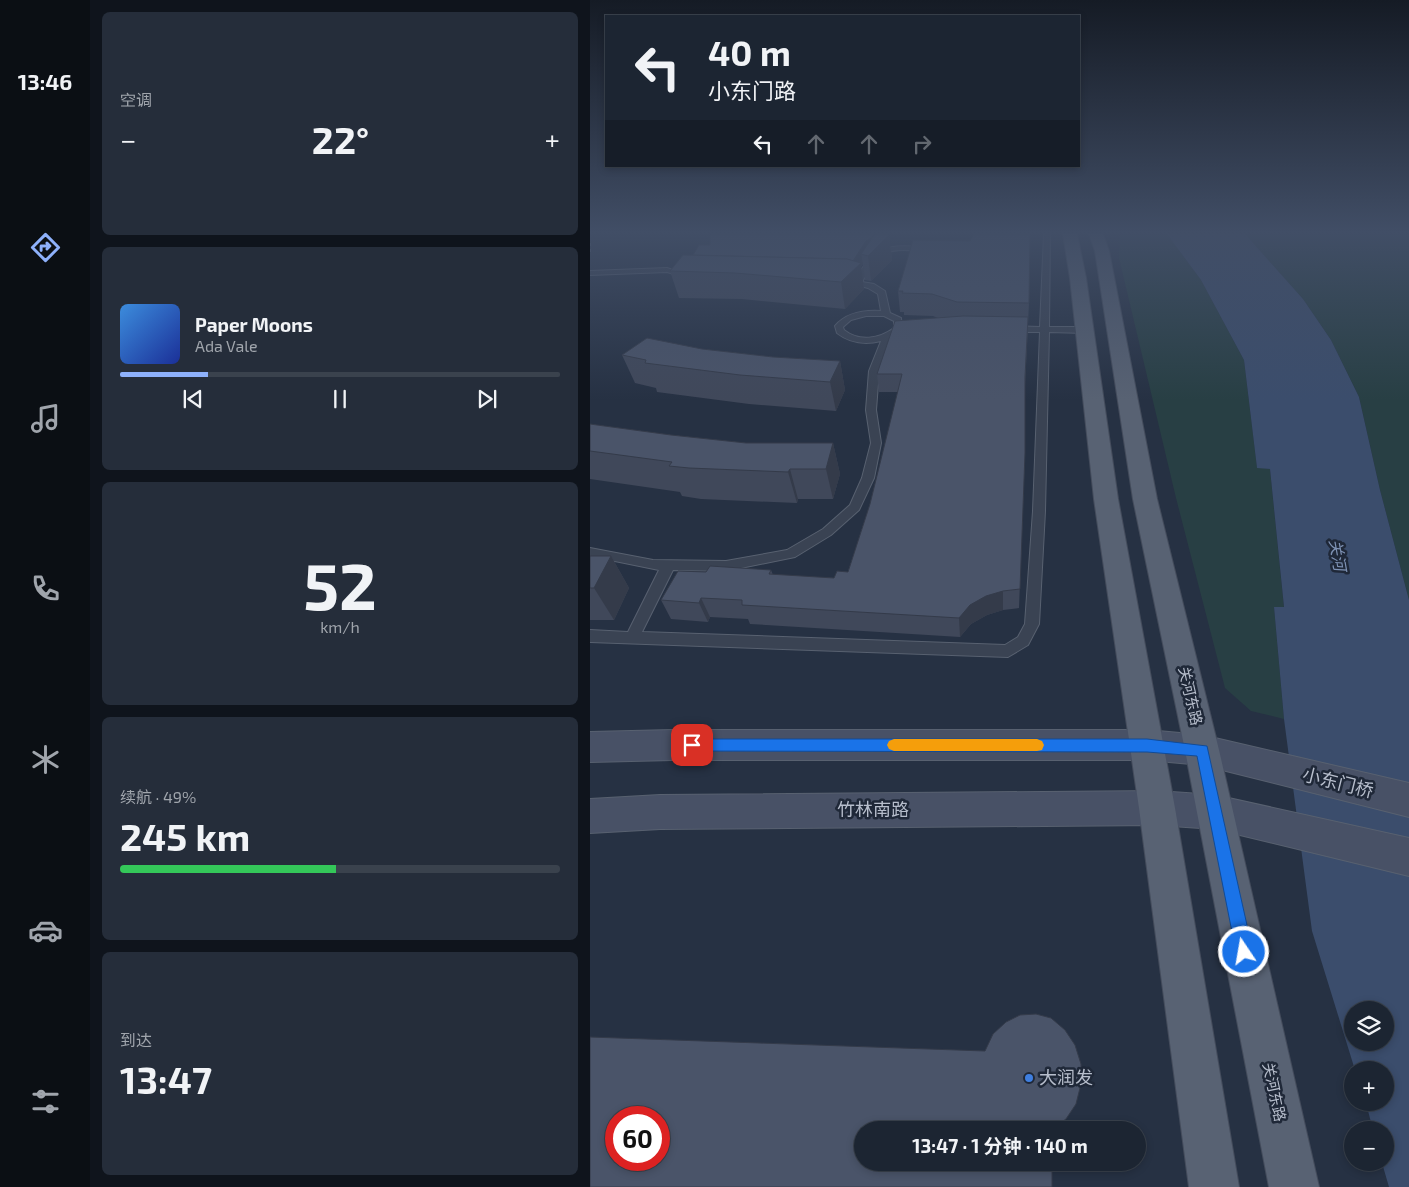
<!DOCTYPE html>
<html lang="zh">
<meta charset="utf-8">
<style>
body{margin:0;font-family:"Exo 2","Noto Sans SC",sans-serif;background:#252d3a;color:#f1f3f6;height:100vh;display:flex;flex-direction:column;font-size:19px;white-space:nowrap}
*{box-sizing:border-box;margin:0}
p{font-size:16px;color:#a0a5ac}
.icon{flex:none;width:28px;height:28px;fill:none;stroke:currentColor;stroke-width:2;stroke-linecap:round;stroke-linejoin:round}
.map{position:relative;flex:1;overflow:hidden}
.side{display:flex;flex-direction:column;gap:12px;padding:12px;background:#0f141c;width:500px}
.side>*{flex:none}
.hud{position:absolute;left:15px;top:15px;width:475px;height:152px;border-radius:0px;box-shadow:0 2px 8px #0003,0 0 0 1px #3a424d;background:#1c2532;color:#f1f3f6;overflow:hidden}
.tools{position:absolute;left:754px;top:1001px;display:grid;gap:10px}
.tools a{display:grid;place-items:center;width:50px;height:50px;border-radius:50%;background:#1c2532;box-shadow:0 2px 8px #0003,0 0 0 1px #3a424d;font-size:25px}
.speed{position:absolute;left:15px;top:1106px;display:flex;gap:10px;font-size:25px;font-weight:700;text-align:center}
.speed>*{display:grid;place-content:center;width:65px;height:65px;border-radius:50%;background:#1c2532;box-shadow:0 2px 8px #0003,0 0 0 1px #3a424d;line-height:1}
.speed .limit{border:8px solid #d22;background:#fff;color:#111}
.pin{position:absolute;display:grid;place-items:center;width:42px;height:42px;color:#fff;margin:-21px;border-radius:10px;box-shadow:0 2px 8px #0006}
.me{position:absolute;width:55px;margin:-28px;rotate:348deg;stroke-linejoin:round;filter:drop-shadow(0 0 4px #0008)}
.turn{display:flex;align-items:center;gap:18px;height:105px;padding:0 20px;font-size:22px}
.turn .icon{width:65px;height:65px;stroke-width:2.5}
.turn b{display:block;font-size:35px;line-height:42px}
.lanes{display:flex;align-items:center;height:48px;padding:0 20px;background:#0003;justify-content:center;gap:25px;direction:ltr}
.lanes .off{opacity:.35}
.big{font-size:38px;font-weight:700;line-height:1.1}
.side .tile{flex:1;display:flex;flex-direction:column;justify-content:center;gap:8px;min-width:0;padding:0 18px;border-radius:8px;background:#252d3a}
.side .dial{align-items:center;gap:0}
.dial b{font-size:65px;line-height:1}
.song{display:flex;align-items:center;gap:15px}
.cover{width:60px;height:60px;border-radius:8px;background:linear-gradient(135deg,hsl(210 70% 55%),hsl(230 70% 35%))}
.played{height:5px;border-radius:2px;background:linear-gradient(90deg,#8eb1fb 20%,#3a424d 20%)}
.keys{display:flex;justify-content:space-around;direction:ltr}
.heat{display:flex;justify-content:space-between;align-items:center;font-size:28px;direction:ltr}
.charge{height:8px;border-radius:4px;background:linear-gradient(90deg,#34c759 49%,#3a424d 0)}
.trip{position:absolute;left:264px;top:1121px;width:292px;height:50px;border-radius:25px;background:#1c2532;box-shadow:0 2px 8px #0003,0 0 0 1px #3a424d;font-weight:700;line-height:50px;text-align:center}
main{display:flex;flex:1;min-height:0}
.dock{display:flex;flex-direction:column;width:90px;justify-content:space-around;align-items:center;background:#0b0f14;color:#a0a5ac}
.dock .icon{width:35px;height:35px}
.dock .current{color:#8eb1fb}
.dock b{font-size:22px;color:#f1f3f6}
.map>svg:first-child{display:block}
.green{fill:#283f44}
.water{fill:#3b4d6c;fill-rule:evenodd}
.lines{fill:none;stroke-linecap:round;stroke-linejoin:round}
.service-casing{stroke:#586170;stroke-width:2}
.secondary-casing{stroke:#586170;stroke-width:2}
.primary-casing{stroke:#444c5c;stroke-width:2}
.service{fill:#3a4353;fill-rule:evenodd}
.secondary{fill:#485166;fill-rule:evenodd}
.primary{fill:#586273;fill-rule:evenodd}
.rail{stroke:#5c677a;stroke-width:2;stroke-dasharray:3 3;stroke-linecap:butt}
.wall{fill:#40485a}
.shaded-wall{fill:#343b4a}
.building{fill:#4a5469;stroke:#343b4a;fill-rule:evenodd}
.route{fill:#1a73e8;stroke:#114b97}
.slow{fill:#f59e0b}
.shop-dot{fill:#3f7fe0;stroke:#1f2838;stroke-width:2}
.labels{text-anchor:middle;stroke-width:5;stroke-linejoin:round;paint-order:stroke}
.street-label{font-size:15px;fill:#b7becc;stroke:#1f2838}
.water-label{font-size:16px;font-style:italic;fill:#7e92b4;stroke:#1f2838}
.near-street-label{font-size:18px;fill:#b7becc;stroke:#1f2838}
.near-poi-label{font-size:18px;fill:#b7becc;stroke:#1f2838;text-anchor:start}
</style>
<main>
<nav class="dock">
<b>13:46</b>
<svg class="icon current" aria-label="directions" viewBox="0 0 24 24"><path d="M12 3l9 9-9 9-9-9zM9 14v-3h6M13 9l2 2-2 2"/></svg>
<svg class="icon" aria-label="music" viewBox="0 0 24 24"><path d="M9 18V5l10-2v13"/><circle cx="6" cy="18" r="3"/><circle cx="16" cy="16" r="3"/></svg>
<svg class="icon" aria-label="phone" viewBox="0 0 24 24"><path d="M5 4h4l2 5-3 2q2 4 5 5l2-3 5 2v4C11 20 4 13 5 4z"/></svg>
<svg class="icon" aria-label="climate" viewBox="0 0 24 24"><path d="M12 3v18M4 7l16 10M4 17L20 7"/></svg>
<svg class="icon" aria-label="car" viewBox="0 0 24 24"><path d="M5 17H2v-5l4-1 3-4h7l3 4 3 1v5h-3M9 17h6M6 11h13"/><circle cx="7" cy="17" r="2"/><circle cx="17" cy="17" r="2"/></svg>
<svg class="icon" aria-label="filters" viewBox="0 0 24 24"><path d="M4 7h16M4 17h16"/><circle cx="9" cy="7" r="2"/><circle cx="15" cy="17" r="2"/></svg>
</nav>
<section class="side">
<div class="tile"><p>空调</p>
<div class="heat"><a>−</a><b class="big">22°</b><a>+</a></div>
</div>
<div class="tile">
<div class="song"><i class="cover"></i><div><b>Paper Moons</b><p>Ada Vale</p></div></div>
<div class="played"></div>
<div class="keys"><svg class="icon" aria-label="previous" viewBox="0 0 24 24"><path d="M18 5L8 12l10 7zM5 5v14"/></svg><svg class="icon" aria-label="pause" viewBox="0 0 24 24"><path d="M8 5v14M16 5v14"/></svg><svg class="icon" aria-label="next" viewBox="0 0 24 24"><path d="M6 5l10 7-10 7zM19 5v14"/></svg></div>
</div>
<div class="tile dial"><b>52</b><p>km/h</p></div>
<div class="tile"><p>续航 · 49%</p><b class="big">245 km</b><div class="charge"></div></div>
<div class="tile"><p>到达</p><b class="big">13:47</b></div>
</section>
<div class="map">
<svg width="819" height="1187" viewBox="0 0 819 1187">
<rect width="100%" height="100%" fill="#263143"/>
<g class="green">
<path d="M530,234H577L611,280L654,360L667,467L680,469L694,608L684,607L694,719L661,711L635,688L586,498L529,258Z"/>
<path d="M655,234H819V600L790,490L769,397L741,340L713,299Z"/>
</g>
<path class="water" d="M577,234H655L713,299L741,340L769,397L790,490L819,600V1187H799L792,1163L795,1162V1130H783L776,1103L795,1102V1070H765L722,931L694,719L684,607H694L680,469L667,468L654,360L611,280ZM762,1010H795V1042H762Z"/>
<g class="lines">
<defs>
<g id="service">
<path d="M454,234H460L459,327H495L499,330L495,333L459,332L455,511L449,624L438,645L418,657L0,642V630L38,632L69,570L0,556V548L63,560L136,561L197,550L233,529L260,505L272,478L281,443L276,410L279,371L291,341C275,345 260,343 247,333L245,326C257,312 274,310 291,311L288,294L278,288L252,281L256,279L265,280C287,241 298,246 340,247L344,249L340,251C300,250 293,244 272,282L284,284L295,291L300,313L311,318L312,329L301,337L289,371L286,410L291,443L284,478L269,510L241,535L205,557L136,571L83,570L52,632L415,645L428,637L435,624L443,511L450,332H420L416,329L420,326L450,327ZM276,316H294L304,321V328C289,339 269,342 254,330L253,327L261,320Z"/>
<path d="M77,268L101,276L97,278L77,272L0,275V271Z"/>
</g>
<g id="secondary">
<path d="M83,730H557L612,735L819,783V817L612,765L557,760H83L0,762V732Z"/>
<path d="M567,791L625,795L819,838V876L625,829L567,825L70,829L0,833V799L70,795Z"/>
</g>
<g id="primary">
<path d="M473,234H487L496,278L528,499L585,808L649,1187H599L549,808L504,499L480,278Z"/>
<path d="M499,234H513L519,251L567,499L629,750L729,1187H679L595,750L543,499L505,251Z"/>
</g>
</defs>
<use href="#service" class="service-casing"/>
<use href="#secondary" class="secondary-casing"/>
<use href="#primary" class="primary-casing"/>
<use href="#service" class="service"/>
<use href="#secondary" class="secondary"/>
<use href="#primary" class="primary"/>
<path class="rail" d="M0,243V254"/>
</g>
<g class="wall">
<path d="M299,235L302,260L281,281L275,280L273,264L271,266L274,289L255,309L152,299L89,298L80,271L103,255Z"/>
<path d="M308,291L439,303L435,386V453L429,608L413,610L397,615L381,624L370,637L160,624L158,619L120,617L118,622L81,619L71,600L116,572L181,570L183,575L244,578L258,572L280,504L308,392H289L287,374L348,318L343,316L314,315V312H310Z"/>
<path d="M112,349L183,357L250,361L255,390L246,411L159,404L67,392L66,388L45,383L32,355Z"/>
<path d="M0,424L7,425L81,435L156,443H243L250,474L243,499H208L207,503L111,499L92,496L90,492L0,479Z"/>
<path d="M0,556H21L39,588L24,620H0Z"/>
</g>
<g class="shaded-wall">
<path d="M290,234L299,235L302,260L281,281L278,256L271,254L273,264L271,266L274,289L255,309L251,282L276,241Z"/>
<path d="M250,361L255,390L246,411L240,382Z"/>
<path d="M243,443L250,474L243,499L236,469Z"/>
<path d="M200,469L208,499L207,503L198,472Z"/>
<path d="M21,556L39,588L24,620L4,588Z"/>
<path d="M413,591V610L397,615L381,624L370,637L369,618L380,605L396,596Z"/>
<path d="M111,598L120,617L118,622L109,603Z"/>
<path d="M486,1104L474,1122L463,1130H461Z"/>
</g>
<g class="building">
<path d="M120,234H286L284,235L282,238L276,241L263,261L257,259L103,255L109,245H120Z"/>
<path d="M286,234H298L299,235L278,256L271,254L284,235Z"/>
<path d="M384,234H440L439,303L367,302L342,294L312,293L313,291H308L323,240L380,241Z"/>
<path d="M93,255L257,259L271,263L251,282L145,273L80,271Z"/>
<path d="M373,316L438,317L435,377V453L430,589L413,591L396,596L380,605L369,618L152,605V600L111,598L109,603L71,600L88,571L116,572L120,566L181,570L179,574L244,578L247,571L258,572L280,504L312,374H287L305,321Z"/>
<path d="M57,338L112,349L183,357L250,361L240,382L150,375L55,363L56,360L32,355Z"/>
<path d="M0,424L7,425L81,435L156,443H243L236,469H200L198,472L99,468L79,466L82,462L0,451Z"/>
<path d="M0,556H21L4,588H0Z"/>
<path d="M446,1014L461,1018L475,1030L485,1045L491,1064V1084L486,1104L476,1119L461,1130H272V1162H462V1187H0V1037L395,1051L403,1034L416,1022L430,1015ZM26,1118H69V1160H26Z"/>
</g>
<linearGradient id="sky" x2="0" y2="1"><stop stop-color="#151b25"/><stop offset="0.58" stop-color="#414e66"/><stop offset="1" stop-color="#414e66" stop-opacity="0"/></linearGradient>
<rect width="819" height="400" fill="url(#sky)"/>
<path class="route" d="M102,739H557L617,746L663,952L660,958L654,961L648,958L646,952L607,756L557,752L102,751L98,749L96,745L98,740Z"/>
<path class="slow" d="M304,739H447L452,741L454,745L452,750L447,751H304L299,749L297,745L299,741Z"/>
<circle class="shop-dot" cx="439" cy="1078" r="5"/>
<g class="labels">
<g class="street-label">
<text transform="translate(600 696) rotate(77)" y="5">关河东路</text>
<text transform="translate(684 1092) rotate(78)" y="5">关河东路</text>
</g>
<g class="water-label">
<text transform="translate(748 555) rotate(80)" y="6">关河</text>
</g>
<g class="near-street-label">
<text transform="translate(748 783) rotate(14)" y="6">小东门桥</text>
<text x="283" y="816">竹林南路</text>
</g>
<g class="near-poi-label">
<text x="449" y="1084">大润发</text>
</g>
</g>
</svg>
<div class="tools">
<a><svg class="icon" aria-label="layers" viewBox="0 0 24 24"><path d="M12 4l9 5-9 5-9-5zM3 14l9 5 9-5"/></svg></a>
<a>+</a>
<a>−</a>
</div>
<div class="speed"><div class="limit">60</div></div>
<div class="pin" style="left:102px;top:745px;background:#d93025"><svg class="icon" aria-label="arrive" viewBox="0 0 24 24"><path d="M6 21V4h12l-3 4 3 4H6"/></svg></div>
<svg class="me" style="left:654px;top:952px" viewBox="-20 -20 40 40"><circle r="17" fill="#1a73e8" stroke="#fff" stroke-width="3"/><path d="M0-11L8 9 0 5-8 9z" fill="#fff"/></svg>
<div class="trip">13:47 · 1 分钟 · 140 m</div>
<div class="hud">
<div class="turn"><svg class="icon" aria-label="left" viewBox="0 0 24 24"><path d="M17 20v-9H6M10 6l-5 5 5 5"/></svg><div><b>40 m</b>小东门路</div></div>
<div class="lanes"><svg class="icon" aria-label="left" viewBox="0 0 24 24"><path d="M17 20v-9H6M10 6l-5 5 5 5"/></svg><svg class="icon off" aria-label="ahead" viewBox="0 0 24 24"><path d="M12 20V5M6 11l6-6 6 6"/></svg><svg class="icon off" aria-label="ahead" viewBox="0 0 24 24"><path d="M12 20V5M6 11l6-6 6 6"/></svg><svg class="icon off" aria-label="right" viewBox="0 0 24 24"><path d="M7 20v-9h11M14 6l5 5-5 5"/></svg></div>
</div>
</div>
</main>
